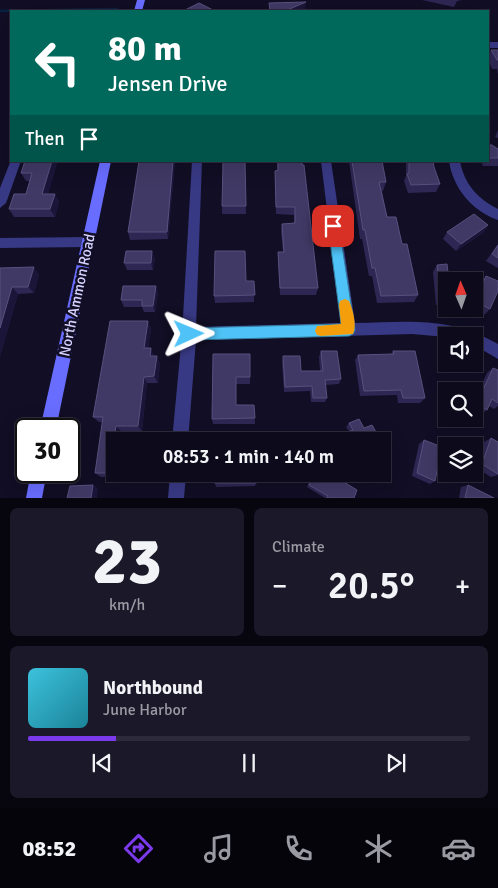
<!DOCTYPE html>
<meta charset="utf-8">
<style>
body{margin:0;font-family:Signika,sans-serif;background:#1b1829;color:#f1f3f6;height:100vh;display:flex;flex-direction:column;font-size:19px;white-space:nowrap}
*{box-sizing:border-box;margin:0}
p{font-size:16px;color:#9a9aa3}
.icon{flex:none;width:28px;height:28px;fill:none;stroke:currentColor;stroke-width:2;stroke-linecap:round;stroke-linejoin:round}
.map{position:relative;height:498px;overflow:hidden}
.details{display:flex;flex-direction:column;gap:10px;padding:10px;background:#07060f;flex:1}
.details>*{flex:none}
.guide{position:absolute;left:10px;top:10px;width:479px;height:152px;border-radius:0px;box-shadow:0 5px 20px #0002,0 0 0 1px #2d2b3b;background:#00695c;color:#fff;overflow:hidden}
.needle{width:32px;rotate:358deg}
.controls{position:absolute;left:438px;top:272px;display:grid;gap:10px}
.controls a{display:grid;place-items:center;width:45px;height:45px;border-radius:0px;background:#0d0a1c;box-shadow:0 5px 20px #0002,0 0 0 1px #2d2b3b;font-size:25px}
.speed{position:absolute;left:15px;top:418px;display:flex;gap:10px;font-size:25px;font-weight:700;text-align:center}
.speed>*{display:grid;place-content:center;width:65px;height:65px;border-radius:50%;background:#0d0a1c;box-shadow:0 5px 20px #0002,0 0 0 1px #2d2b3b;line-height:1}
.speed .limit{border:2px solid #111;border-radius:8px;background:#fff;color:#111}
.pin{position:absolute;display:grid;place-items:center;width:42px;height:42px;color:#fff;margin:-21px;border-radius:10px;box-shadow:0 2px 8px #0006}
.me{position:absolute;width:55px;margin:-28px;rotate:89deg;stroke-linejoin:round;filter:drop-shadow(0 0 4px #0008)}
.turn{display:flex;align-items:center;gap:18px;height:105px;padding:0 15px;font-size:22px}
.turn .icon{width:65px;height:65px;stroke-width:2.5}
.turn b{display:block;font-size:35px;line-height:42px}
.then{display:flex;align-items:center;height:48px;padding:0 15px;background:#0003;gap:10px;font-size:19px}
.big{font-size:38px;font-weight:600;line-height:1.1}
.details .widget{flex:1;display:flex;flex-direction:column;justify-content:center;gap:8px;min-width:0;padding:0 18px;border-radius:8px;background:#1b1829}
.details .dial{align-items:center;gap:0}
.dial b{font-size:65px;line-height:1}
.song{display:flex;align-items:center;gap:15px}
.cover{width:60px;height:60px;border-radius:8px;background:linear-gradient(135deg,hsl(190 70% 55%),hsl(190 70% 35%))}
.played{height:5px;border-radius:2px;background:linear-gradient(90deg,#7c3aed 20%,#2d2b3b 20%)}
.keys{display:flex;justify-content:space-around;direction:ltr}
.heat{display:flex;justify-content:space-between;align-items:center;font-size:28px;direction:ltr}
.details .tiles{flex:1;display:grid;gap:10px;grid-template-columns:1fr 1fr}
.widget:last-child{grid-column:span 2}
.trip{position:absolute;left:106px;top:432px;width:285px;height:50px;border-radius:0px;background:#0d0a1c;box-shadow:0 5px 20px #0002,0 0 0 1px #2d2b3b;font-weight:600;line-height:50px;text-align:center}
.menu{display:flex;height:80px;justify-content:space-around;align-items:center;background:#05040b;color:#9a9aa3}
.menu .icon{width:35px;height:35px}
.menu .on{color:#7c3aed}
.menu b{font-size:22px;color:#f1f3f6}
.map>svg:first-child{display:block}
.lines{fill:none;stroke-linecap:round;stroke-linejoin:round}
.stream{stroke:#092143;stroke-width:2.5}
.minor{fill:#383984;fill-rule:evenodd}
.secondary{fill:#696dff;fill-rule:evenodd}
.wall{fill:#2e2753}
.shaded-wall{fill:#1b1539}
.building{fill:#403965;stroke:#57517e}
.route{fill:#4fc3f7;stroke:#337fa1}
.slow{fill:#f59e0b}
.labels{text-anchor:middle;stroke-width:5;stroke-linejoin:round;paint-order:stroke}
.street-label{font-size:15px;fill:#d5d2ff;stroke:#110e25}
</style>
<div class="map">
<svg width="498" height="498" viewBox="0 0 498 498">
<rect width="100%" height="100%" fill="#110e25"/>
<g class="lines">
<path class="stream" d="M0,11L117,9"/>
<g class="minor">
<rect x="488" y="42" width="10" height="6"/>
<path d="M11,160L21,161L6,203L0,208V188Z"/>
<path d="M192,161H202L196,327L341,323L321,161H331L355,323C409,322 449,316 498,344V359L474,345V336L446,337L412,334L196,340L188,441H172L182,334Z"/>
<path d="M449,161H460C464,184 478,199 498,209V220C472,211 453,188 449,161Z"/>
<path d="M88,237L92,238L94,242L92,246L88,247L0,248V238Z"/>
<path d="M170,474H186L184,498H168Z"/>
</g>
<g class="secondary">
<path d="M137,0H145L142,11H134Z"/>
<path d="M100,161H111L56,429H40Z"/>
<path d="M31,471H47L42,498H26Z"/>
</g>
</g>
<g class="wall">
<path d="M422,0H462L457,1L454,7Z"/>
<path d="M491,50H498V75L497,69H492L488,59Z"/>
<path d="M498,130V138L495,137Z"/>
<path d="M488,145L498,149V166H483L481,161H488Z"/>
<path d="M25,161L49,194L59,201L55,217H14L9,209L26,194L30,181H26L21,173Z"/>
<path d="M139,161H175L168,239L130,240L128,232Z"/>
<path d="M245,161L246,214H222V206Z"/>
<path d="M277,161H302L318,288L316,295H280L278,259V252H283L281,231L282,224L294,223V215L276,214L275,179V171H277Z"/>
<path d="M349,161H382L386,182L383,191H382L387,217L402,244L418,295L414,302L377,303L372,276H369L362,239H360Z"/>
<path d="M406,161H433L434,167L440,184L436,192L408,193L404,181L406,176Z"/>
<path d="M488,225L483,233L456,251L443,239L447,232Z"/>
<path d="M498,244V268L486,261Z"/>
<path d="M155,258L153,270H127L124,263Z"/>
<path d="M437,265L446,281V306L436,305L433,272Z"/>
<path d="M0,268L39,274L34,293L18,294L0,356Z"/>
<path d="M486,276L490,309L484,315L472,309H474V297L481,282Z"/>
<path d="M246,281H254V302L215,303L214,296Z"/>
<path d="M158,292L155,312H144L142,307H124L121,300Z"/>
<path d="M148,321L151,329L148,348L160,363L158,383H147L142,431H121L115,441V474H142V476L101,477L95,473L103,422H99L93,417Z"/>
<path d="M321,351L341,379L339,384L326,385L327,398L325,402H311L310,391L284,392L282,362L283,356L301,371H320L319,357Z"/>
<path d="M393,351L425,398L420,403H398L397,395L360,396L355,360L358,355L391,354Z"/>
<path d="M250,354V384H236V405H254L255,424H213L212,419Z"/>
<path d="M493,368L498,370V406L494,409L489,406L487,410L481,414L474,410V401L487,373Z"/>
<path d="M349,423L364,428L381,441H342L340,438L343,434L349,431L346,427Z"/>
<path d="M491,438L498,442V475L491,477L475,467L484,442Z"/>
<path d="M424,440L435,481L430,484L412,476L419,444Z"/>
<path d="M313,474H335L334,476L354,498H325L307,487Z"/>
<path d="M215,483H256L255,486L216,487Z"/>
<path d="M468,485L494,498H459L461,487Z"/>
</g>
<g class="shaded-wall">
<path d="M306,2L305,10L304,11H285Z"/>
<path d="M52,161H58L46,202L42,194Z"/>
<path d="M173,161H175L168,239L167,232Z"/>
<path d="M55,194L59,201L55,217L50,209Z"/>
<path d="M488,225L483,233L456,251L461,244Z"/>
<path d="M152,251L155,258L153,270L151,263Z"/>
<path d="M34,267L39,274L34,293L28,287Z"/>
<path d="M156,286L158,292L155,312L153,306Z"/>
<path d="M12,287L18,294L0,356V328Z"/>
<path d="M148,321L151,329L147,355L144,348Z"/>
<path d="M151,348L154,355L153,363L150,356Z"/>
<path d="M157,356L160,363L158,383L154,376Z"/>
<path d="M144,377L147,383L142,431L138,426Z"/>
<path d="M116,426L121,431L120,441H115V448L113,447Z"/>
<path d="M93,485L98,488L97,498H91Z"/>
</g>
<g class="building">
<path d="M306,2L285,11H270L269,3Z"/>
<path d="M199,3L215,11H183Z"/>
<rect x="84" y="10" width="21" height="1"/>
<path d="M491,50H498V60H497Z"/>
<path d="M488,145H492L498,149V158H488Z"/>
<path d="M25,161H52L42,194H55L50,209H9L14,194H26L32,173H21Z"/>
<path d="M139,161H173L167,232H128Z"/>
<path d="M223,161H245L246,206H222Z"/>
<path d="M278,161H302V165H304L318,288H280L278,252H284L282,224L295,223V207H276L275,171L278,170Z"/>
<path d="M352,161H382L386,182H379L387,217H396L402,244H407L418,295L381,296L375,268H372L365,230H363Z"/>
<path d="M409,161H433L434,167L440,184L411,185L407,174L409,173Z"/>
<path d="M474,214L488,225L461,244L447,232Z"/>
<path d="M498,245V258L492,254Z"/>
<path d="M126,251H152L151,263H124Z"/>
<path d="M215,251H245L246,281H254L255,295L214,296Z"/>
<path d="M447,264L449,281H446V300L441,299L437,265Z"/>
<path d="M34,267L28,287H12L0,328V268Z"/>
<path d="M486,276L498,281V291L490,309L475,301Z"/>
<path d="M123,286H156L153,306H142V300H121Z"/>
<path d="M110,321H148L144,348H151L150,356H157L154,376L144,377L138,426H116L113,447H115V473H95L103,417H93Z"/>
<path d="M321,351H337L341,379L325,380L327,398H313L312,386L285,387L283,356H300L301,371H323Z"/>
<path d="M393,351H415L425,398H403L401,390L364,391L358,355L394,354Z"/>
<path d="M213,354H250V377H236V405H254L255,418L212,419Z"/>
<path d="M493,368L498,370V403L492,399L487,410L477,403Z"/>
<path d="M359,419L364,428L372,425L381,441H346L343,434L353,430L349,423Z"/>
<path d="M491,438L498,442V474L482,464Z"/>
<path d="M424,440L442,447L435,481L417,473Z"/>
<rect x="215" y="474" width="41" height="9"/>
<path d="M314,474H335L334,476L357,490L354,498H327L328,496L309,485Z"/>
<path d="M93,485L91,498H67L70,486Z"/>
<path d="M468,485L494,498H465Z"/>
</g>
<path class="route" d="M333,222L339,226L355,330L353,334L349,336L189,340L184,338L182,334L184,330L189,328L341,324L328,226Z"/>
<path class="slow" d="M345,299L349,301C353,309 357,326 353,334L321,336L317,335L315,331L317,326L341,324L339,305L340,301Z"/>
<g class="labels">
<g class="street-label">
<text transform="translate(77 295) rotate(-78)" y="5">North Ammon Road</text>
</g>
</g>
</svg>
<div class="controls">
<a><svg class="needle" viewBox="-14 -14 28 28"><path d="M0-13l5 13h-10z" fill="#e53935"/><path d="M0 13l5-13h-10z" fill="#9a9aa3"/></svg></a>
<a><svg class="icon" aria-label="sound" viewBox="0 0 24 24"><path d="M4 9h4l5-4v14l-5-4H4zM17 9q2 3 0 6"/></svg></a>
<a><svg class="icon" aria-label="search" viewBox="0 0 24 24"><circle cx="10" cy="10" r="6"/><path d="M15 15l6 6"/></svg></a>
<a><svg class="icon" aria-label="layers" viewBox="0 0 24 24"><path d="M12 4l9 5-9 5-9-5zM3 14l9 5 9-5"/></svg></a>
</div>
<div class="speed"><div class="limit">30</div></div>
<div class="pin" style="left:333px;top:226px;background:#d93025"><svg class="icon" aria-label="arrive" viewBox="0 0 24 24"><path d="M6 21V4h12l-3 4 3 4H6"/></svg></div>
<svg class="me" style="left:189px;top:334px" viewBox="-20 -20 40 40"><path d="M0-17L14 15 0 8-14 15z" fill="#4fc3f7" stroke="#fff" stroke-width="4"/></svg>
<div class="trip">08:53 · 1 min · 140 m</div>
<div class="guide">
<div class="turn"><svg class="icon" aria-label="left" viewBox="0 0 24 24"><path d="M17 20v-9H6M10 6l-5 5 5 5"/></svg><div><b>80 m</b>Jensen Drive</div></div>
<div class="then">Then<svg class="icon" aria-label="arrive" viewBox="0 0 24 24"><path d="M6 21V4h12l-3 4 3 4H6"/></svg></div>
</div>
</div>
<section class="details">
<div class="tiles">
<div class="widget dial"><b>23</b><p>km/h</p></div>
<div class="widget"><p>Climate</p>
<div class="heat"><a>−</a><b class="big">20.5°</b><a>+</a></div>
</div>
<div class="widget">
<div class="song"><i class="cover"></i><div><b>Northbound</b><p>June Harbor</p></div></div>
<div class="played"></div>
<div class="keys"><svg class="icon" aria-label="previous" viewBox="0 0 24 24"><path d="M18 5L8 12l10 7zM5 5v14"/></svg><svg class="icon" aria-label="pause" viewBox="0 0 24 24"><path d="M8 5v14M16 5v14"/></svg><svg class="icon" aria-label="next" viewBox="0 0 24 24"><path d="M6 5l10 7-10 7zM19 5v14"/></svg></div>
</div>
</div>
</section>
<nav class="menu">
<b>08:52</b>
<svg class="icon on" aria-label="directions" viewBox="0 0 24 24"><path d="M12 3l9 9-9 9-9-9zM9 14v-3h6M13 9l2 2-2 2"/></svg>
<svg class="icon" aria-label="music" viewBox="0 0 24 24"><path d="M9 18V5l10-2v13"/><circle cx="6" cy="18" r="3"/><circle cx="16" cy="16" r="3"/></svg>
<svg class="icon" aria-label="phone" viewBox="0 0 24 24"><path d="M5 4h4l2 5-3 2q2 4 5 5l2-3 5 2v4C11 20 4 13 5 4z"/></svg>
<svg class="icon" aria-label="climate" viewBox="0 0 24 24"><path d="M12 3v18M4 7l16 10M4 17L20 7"/></svg>
<svg class="icon" aria-label="car" viewBox="0 0 24 24"><path d="M5 17H2v-5l4-1 3-4h7l3 4 3 1v5h-3M9 17h6M6 11h13"/><circle cx="7" cy="17" r="2"/><circle cx="17" cy="17" r="2"/></svg>
</nav>
